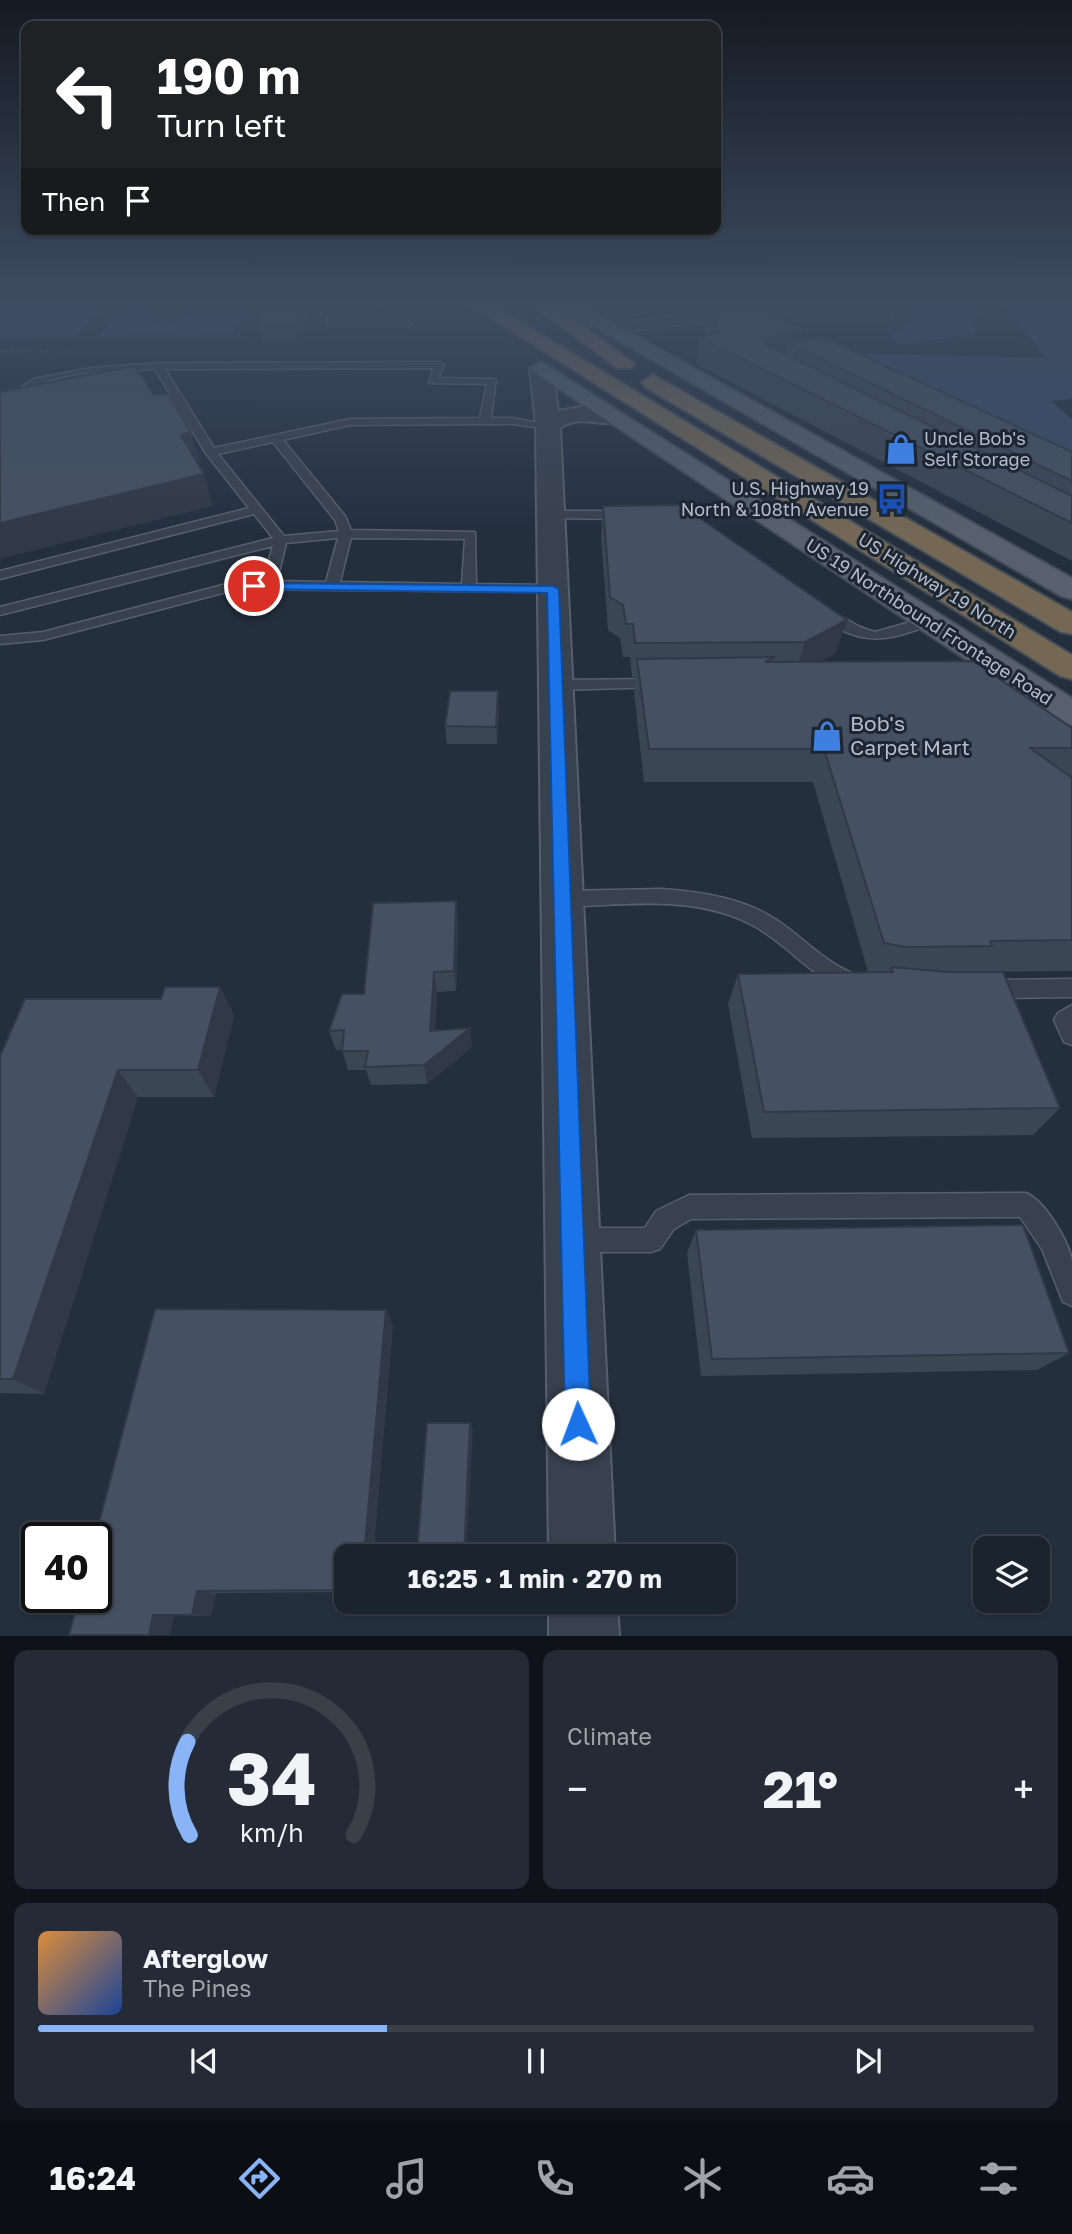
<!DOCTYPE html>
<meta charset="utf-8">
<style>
body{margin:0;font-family:"Golos Text",sans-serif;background:#242b36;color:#f1f3f6;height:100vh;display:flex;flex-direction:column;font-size:26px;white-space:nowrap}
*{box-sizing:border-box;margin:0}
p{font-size:23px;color:#a0a4aa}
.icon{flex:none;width:38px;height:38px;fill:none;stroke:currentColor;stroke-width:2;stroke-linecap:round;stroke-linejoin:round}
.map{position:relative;height:1636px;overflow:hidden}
.panel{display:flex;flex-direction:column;gap:14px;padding:14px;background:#0f1319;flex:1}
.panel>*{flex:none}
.hud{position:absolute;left:21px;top:21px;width:700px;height:214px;border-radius:14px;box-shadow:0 2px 5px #0004,0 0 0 2px #39404a;background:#202124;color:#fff;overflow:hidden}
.fabs{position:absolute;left:973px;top:1536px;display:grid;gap:14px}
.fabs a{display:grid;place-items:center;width:77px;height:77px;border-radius:14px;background:#1b232e;box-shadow:0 2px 5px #0004,0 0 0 2px #39404a;font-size:35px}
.speed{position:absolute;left:21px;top:1522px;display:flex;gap:14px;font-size:35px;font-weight:700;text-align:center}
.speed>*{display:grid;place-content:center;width:91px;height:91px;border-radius:50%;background:#1b232e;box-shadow:0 2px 5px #0004,0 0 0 2px #39404a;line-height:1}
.speed .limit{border:4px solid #111;border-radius:10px;background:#fff;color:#111}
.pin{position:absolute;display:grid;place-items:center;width:60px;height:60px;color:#fff;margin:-30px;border:4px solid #fff;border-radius:50%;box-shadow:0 2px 7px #0007}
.me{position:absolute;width:77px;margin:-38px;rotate:358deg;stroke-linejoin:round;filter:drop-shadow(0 0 5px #0008)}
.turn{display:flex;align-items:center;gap:24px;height:147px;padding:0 21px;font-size:32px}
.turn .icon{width:91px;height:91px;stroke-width:2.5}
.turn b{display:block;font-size:49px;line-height:60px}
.then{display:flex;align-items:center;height:66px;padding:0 21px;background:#0003;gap:14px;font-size:26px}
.big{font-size:52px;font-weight:700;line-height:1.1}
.panel .widget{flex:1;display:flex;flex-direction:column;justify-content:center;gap:10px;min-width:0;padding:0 24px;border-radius:14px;background:#242b36}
.panel .dial{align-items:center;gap:0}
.dial svg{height:182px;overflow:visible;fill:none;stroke:#39404a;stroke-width:7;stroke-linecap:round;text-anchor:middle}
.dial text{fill:#f1f3f6;stroke:none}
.song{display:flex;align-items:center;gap:21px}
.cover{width:84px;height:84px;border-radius:10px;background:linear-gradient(135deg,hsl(30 70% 55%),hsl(220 70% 35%))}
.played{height:7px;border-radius:4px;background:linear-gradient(90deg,#8ab4f8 35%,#39404a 35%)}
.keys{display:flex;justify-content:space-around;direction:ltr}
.heat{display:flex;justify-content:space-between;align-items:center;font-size:38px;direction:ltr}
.panel .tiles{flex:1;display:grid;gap:14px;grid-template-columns:1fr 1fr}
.widget:last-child{grid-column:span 2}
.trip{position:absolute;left:334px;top:1544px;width:402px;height:70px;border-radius:14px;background:#1b232e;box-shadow:0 2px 5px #0004,0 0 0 2px #39404a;font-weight:700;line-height:70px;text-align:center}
.tab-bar{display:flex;height:112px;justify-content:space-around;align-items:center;background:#0b0e12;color:#a0a4aa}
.tab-bar .icon{width:49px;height:49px}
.tab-bar .on{color:#8ab4f8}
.tab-bar b{font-size:32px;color:#f1f3f6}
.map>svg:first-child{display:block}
.water{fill:#394c67}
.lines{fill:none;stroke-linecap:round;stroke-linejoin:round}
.service-casing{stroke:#565f6c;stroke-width:3}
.minor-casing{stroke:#565f6c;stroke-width:3}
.tertiary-casing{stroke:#565f6c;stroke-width:4}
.primary-casing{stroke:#414a57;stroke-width:4}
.motorway-casing{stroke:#434c59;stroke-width:4}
.path{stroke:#44595c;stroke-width:2.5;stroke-dasharray:2.5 2.5;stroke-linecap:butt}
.service{fill:#38414e;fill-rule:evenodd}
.minor{fill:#38414e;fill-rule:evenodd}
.tertiary{fill:#38414e;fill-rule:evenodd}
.primary{fill:#56606e;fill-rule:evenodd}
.motorway{fill:#746855;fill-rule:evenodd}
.wall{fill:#3b4654}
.shaded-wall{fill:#303945}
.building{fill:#455162;stroke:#303945;stroke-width:2}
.route{fill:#1a73e8;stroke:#114b97;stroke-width:2}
.labels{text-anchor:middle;stroke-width:6;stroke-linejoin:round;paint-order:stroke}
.far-poi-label{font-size:18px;fill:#b4bcc9;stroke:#1d2633;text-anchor:start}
.far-street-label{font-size:18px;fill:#b4bcc9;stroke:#1d2633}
.poi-label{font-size:21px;fill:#b4bcc9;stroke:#1d2633;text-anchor:start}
</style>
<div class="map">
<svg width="1072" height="1636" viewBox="0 0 1072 1636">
<rect width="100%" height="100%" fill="#242f3e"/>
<g class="water">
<path d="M0,306H103L74,337L0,338Z"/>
<path d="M124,306H150C150,342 190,312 202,310C217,307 235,306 251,306L232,334L99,336Z"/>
<path d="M910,306H974L977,313L970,325L977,334L899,345L890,337L919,311Z"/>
<path d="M1005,306H1072V399L1051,401L1072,419V474L841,353L1046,358Z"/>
</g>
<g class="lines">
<defs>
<g id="service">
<path d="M187,306H219L196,313Z"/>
<path d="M333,306H341L335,321H400L383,306H392L412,324L408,327H330L326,324Z"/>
<path d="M597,306H607L637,325L630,327Z"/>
<path d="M681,306H691L707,316L700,318Z"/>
<path d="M763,306H769L774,314H882L876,306H884L892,317L888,320H771L767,317Z"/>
<path d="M439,362L444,365L438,378L496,379L491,418H513L553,426L548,429L513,424L350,425L283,440L345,516L351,530L475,532L476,584L553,585L560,589L558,592L238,589L43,640L0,644V636L43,632L238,581H263L273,546L0,615V607L273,538L254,514L0,579V571L249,508L205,452L155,369C122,370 58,370 31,389C23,396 18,407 13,416L0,419V413L5,412L22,387L34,379L90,368L158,363ZM433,368L429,383L487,384L480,418L350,419L214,448L165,369ZM273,442L335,520L339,531L284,536L218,454ZM338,538L326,582L277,581L286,543ZM351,538L465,539L462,584L340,582Z"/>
<path d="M551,511H625L631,515L625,519L547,518L545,515Z"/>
<path d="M826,608L860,627L875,632L928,617L935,621C929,627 919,629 910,632C877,644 844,640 819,612Z"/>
<path d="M657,679L662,681L665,684L662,687L556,690L548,685L556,680Z"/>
<path d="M662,889C702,892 744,898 778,921C806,940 826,964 859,976L862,982L859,988L852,991C807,976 792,947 754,926C697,894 624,905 562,907L555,904L553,899L555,894L562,891Z"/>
<path d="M1072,979V997L988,998L981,995L978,989L981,983L988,980Z"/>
<path d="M1072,1005V1045L1064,1042L1054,1020L1058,1013Z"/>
<path d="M1026,1193C1044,1200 1069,1241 1072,1261C1072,1275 1072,1292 1072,1306L1063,1302L1042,1249L1020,1217L691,1219L674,1229L660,1249L651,1252H576L567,1249L564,1240L567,1231L576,1228H645L656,1211L689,1195Z"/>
</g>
<path id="minor" d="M748,306H796L787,311L610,334L601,329L610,324Z"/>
<g id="tertiary">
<path d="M541,362L552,368L558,411L586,406L620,412L624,417L620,422C599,427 580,414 560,428L615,1556H549L536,426L530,368Z"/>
<path d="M549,1601H617L619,1636H549Z"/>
</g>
<g id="primary">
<path d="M559,306H582L1072,578V599L1061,596Z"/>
<path d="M541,362L1072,698V725L1060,722L534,372L530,368Z"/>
</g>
<g id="motorway">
<path d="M472,306H494L1072,655V679L1060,676Z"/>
<path d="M534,306H555L635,364L631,368H617Z"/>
<path d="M653,375L1072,612V634L1061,632L645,387L642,382Z"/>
</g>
</defs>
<use href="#service" class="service-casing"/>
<use href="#minor" class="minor-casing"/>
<use href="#tertiary" class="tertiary-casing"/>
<use href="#primary" class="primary-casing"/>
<use href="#motorway" class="motorway-casing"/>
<path class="path" d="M0,351L80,352"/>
<use href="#service" class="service"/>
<use href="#minor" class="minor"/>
<use href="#tertiary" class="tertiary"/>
<use href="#primary" class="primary"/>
<use href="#motorway" class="motorway"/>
</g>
<g class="wall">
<path d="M313,306L297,342H262L258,325Z"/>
<path d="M696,306H761L763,310L800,341L1072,452V561L696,364L700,338L707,336L703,325L705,309H701Z"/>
<path d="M603,506L836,653L820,662L1072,728V971L975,972L1060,1108L1033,1135L752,1138L728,1004L738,974L868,972L813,782H644L634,692L635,676L632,677L630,657H623L620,638L608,630L601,537Z"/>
<path d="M499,709L497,744H447L445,726Z"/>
<path d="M456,901L458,921L456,991L437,992L435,1031L472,1047L427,1084L371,1085L366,1070H348L342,1050H336L329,1031L364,994Z"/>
<path d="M220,987L234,1016L214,1097H138L44,1394L0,1393V1056L161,999Z"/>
<path d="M696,1230L1069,1353L1037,1370L701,1376L687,1253Z"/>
<path d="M386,1310L393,1325L373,1556H346V1592L216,1593L211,1616H174L170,1635H69Z"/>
</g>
<g class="shaded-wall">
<path d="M303,306H313L297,342L294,325Z"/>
<path d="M631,306H642L631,309Z"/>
<path d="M803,328L798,348L788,343L785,358L761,366L766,339Z"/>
<path d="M191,432L200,462L190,465L181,435Z"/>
<path d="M204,474L213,506L0,559V523Z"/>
<path d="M847,620L836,653L795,675L805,642Z"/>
<path d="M498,691L499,709L497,744L496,727Z"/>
<path d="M456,901L458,921L456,991L454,971Z"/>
<path d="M434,972L437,992L434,1050L430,1031Z"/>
<path d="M220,987L234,1016L214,1097L198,1070Z"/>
<path d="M470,1028L472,1047L427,1084L424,1065Z"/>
<path d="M118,1070L138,1097L44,1394L13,1379Z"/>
<path d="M386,1310L393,1325L373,1556H364Z"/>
<path d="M470,1423L473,1430L466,1556H464Z"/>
<path d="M197,1591L216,1593L211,1616L192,1615Z"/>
<path d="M153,1615L174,1616L170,1635H149Z"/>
</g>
<g class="building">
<path d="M268,306H303L294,325H258Z"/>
<path d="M708,306H761L763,310L803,328L766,339L765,344L1072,496V523L700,338L719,332Z"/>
<path d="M823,337L1072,452V481L788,343Z"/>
<path d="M135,366L154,395L169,394L191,432L181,435L204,474L0,523V392Z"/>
<path d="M681,505L847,620L805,642L635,643L633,624H626L623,605L610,597L603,506Z"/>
<path d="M775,657L765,662L973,661L1072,728V748H1030L1072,778V940L990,941L992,946L906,947L884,943L824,749H649L637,659Z"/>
<path d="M450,691H498L496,727L445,726Z"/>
<path d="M456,901L454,971L434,972L430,1031L470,1028L424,1065L365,1067L368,1051H342L344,1030L329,1031L342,994H364L373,903Z"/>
<path d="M891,967L948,972H1003L1060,1108L764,1112L738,974L893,972Z"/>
<path d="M165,987H220L198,1070H118L13,1379H0V1056L25,999H161Z"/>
<path d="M1023,1225L1069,1353L712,1359L696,1230Z"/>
<path d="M155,1309L386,1310L364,1556H346V1590L197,1591L192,1615H153L149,1635H69L79,1598H96V1538H95Z"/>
<path d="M427,1423H470L464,1556H417Z"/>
</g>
<linearGradient id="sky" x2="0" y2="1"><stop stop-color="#141a22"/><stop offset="0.57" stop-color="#3f4d63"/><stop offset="1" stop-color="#3f4d63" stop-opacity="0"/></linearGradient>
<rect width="1072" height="535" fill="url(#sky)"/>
<path class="route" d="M249,583L553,586L559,589L591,1424L587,1433L578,1437L569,1433L565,1424L547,593L254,589L247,586Z"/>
<defs>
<symbol id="shop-bare" viewBox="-9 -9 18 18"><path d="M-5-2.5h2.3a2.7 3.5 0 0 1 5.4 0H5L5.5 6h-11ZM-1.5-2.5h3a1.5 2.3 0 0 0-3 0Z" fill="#3f7fe0" stroke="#1d2633" stroke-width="2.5" paint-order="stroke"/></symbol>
<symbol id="bus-bare" viewBox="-9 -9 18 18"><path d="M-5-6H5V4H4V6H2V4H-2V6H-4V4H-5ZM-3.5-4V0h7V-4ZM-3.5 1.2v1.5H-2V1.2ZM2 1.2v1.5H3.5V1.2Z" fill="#1a4fb4" stroke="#1d2633" stroke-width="2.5" paint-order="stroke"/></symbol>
</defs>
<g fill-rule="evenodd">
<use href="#shop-bare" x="879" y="427" width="44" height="44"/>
<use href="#bus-bare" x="870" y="477" width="44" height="44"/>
<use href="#shop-bare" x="805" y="714" width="44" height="44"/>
</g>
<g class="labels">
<g class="far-poi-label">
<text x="924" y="445">Uncle Bob's<tspan x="924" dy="21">Self Storage</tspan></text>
<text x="869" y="495" text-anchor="end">U.S. Highway 19<tspan x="869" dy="21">North &amp; 108th Avenue</tspan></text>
</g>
<g class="far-street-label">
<text transform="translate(937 586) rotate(32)" y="6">US Highway 19 North</text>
<text transform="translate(929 622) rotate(33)" y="6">US 19 Northbound Frontage Road</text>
</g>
<g class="poi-label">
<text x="850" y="731">Bob's<tspan x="850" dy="24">Carpet Mart</tspan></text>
</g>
</g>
</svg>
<div class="fabs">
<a><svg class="icon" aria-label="layers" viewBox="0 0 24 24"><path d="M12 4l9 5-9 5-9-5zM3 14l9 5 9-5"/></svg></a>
</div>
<div class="speed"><div class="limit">40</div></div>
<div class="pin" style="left:254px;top:586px;background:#d93025"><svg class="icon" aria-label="arrive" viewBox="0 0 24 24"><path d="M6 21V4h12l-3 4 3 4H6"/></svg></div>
<svg class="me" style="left:578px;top:1424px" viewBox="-20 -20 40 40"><circle r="19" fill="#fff"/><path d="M0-13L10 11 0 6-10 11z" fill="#1a73e8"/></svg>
<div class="trip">16:25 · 1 min · 270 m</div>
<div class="hud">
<div class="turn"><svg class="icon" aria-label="left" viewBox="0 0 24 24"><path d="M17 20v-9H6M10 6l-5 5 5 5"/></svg><div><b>190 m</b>Turn left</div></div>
<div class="then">Then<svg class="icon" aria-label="arrive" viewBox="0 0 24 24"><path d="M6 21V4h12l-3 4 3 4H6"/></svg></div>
</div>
</div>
<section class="panel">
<div class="tiles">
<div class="widget dial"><svg viewBox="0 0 100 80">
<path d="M14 69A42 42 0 1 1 86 69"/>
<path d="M14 69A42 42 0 0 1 13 28" stroke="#8ab4f8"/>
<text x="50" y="56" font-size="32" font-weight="700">34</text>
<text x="50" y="72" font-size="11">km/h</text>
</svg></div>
<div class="widget"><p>Climate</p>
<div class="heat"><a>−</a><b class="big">21°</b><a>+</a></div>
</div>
<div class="widget">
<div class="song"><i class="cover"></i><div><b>Afterglow</b><p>The Pines</p></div></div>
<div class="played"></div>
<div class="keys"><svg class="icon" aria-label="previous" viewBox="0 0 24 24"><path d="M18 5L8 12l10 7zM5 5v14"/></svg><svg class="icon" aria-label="pause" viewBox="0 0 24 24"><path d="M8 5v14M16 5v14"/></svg><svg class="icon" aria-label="next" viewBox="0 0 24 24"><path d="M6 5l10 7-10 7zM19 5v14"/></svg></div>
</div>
</div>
</section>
<nav class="tab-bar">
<b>16:24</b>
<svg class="icon on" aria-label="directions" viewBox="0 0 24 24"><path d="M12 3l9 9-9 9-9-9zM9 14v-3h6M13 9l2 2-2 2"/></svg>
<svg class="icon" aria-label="music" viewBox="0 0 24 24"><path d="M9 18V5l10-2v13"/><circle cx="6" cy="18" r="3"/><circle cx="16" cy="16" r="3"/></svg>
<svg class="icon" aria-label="phone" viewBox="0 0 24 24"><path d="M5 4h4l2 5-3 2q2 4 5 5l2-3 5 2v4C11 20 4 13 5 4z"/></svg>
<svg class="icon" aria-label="climate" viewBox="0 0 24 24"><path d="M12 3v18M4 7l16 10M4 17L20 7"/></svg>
<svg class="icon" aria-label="car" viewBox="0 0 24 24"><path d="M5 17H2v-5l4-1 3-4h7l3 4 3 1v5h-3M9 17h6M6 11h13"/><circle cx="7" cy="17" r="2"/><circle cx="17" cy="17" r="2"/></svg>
<svg class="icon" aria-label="filters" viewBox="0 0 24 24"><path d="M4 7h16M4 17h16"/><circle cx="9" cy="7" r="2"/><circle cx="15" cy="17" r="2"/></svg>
</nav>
